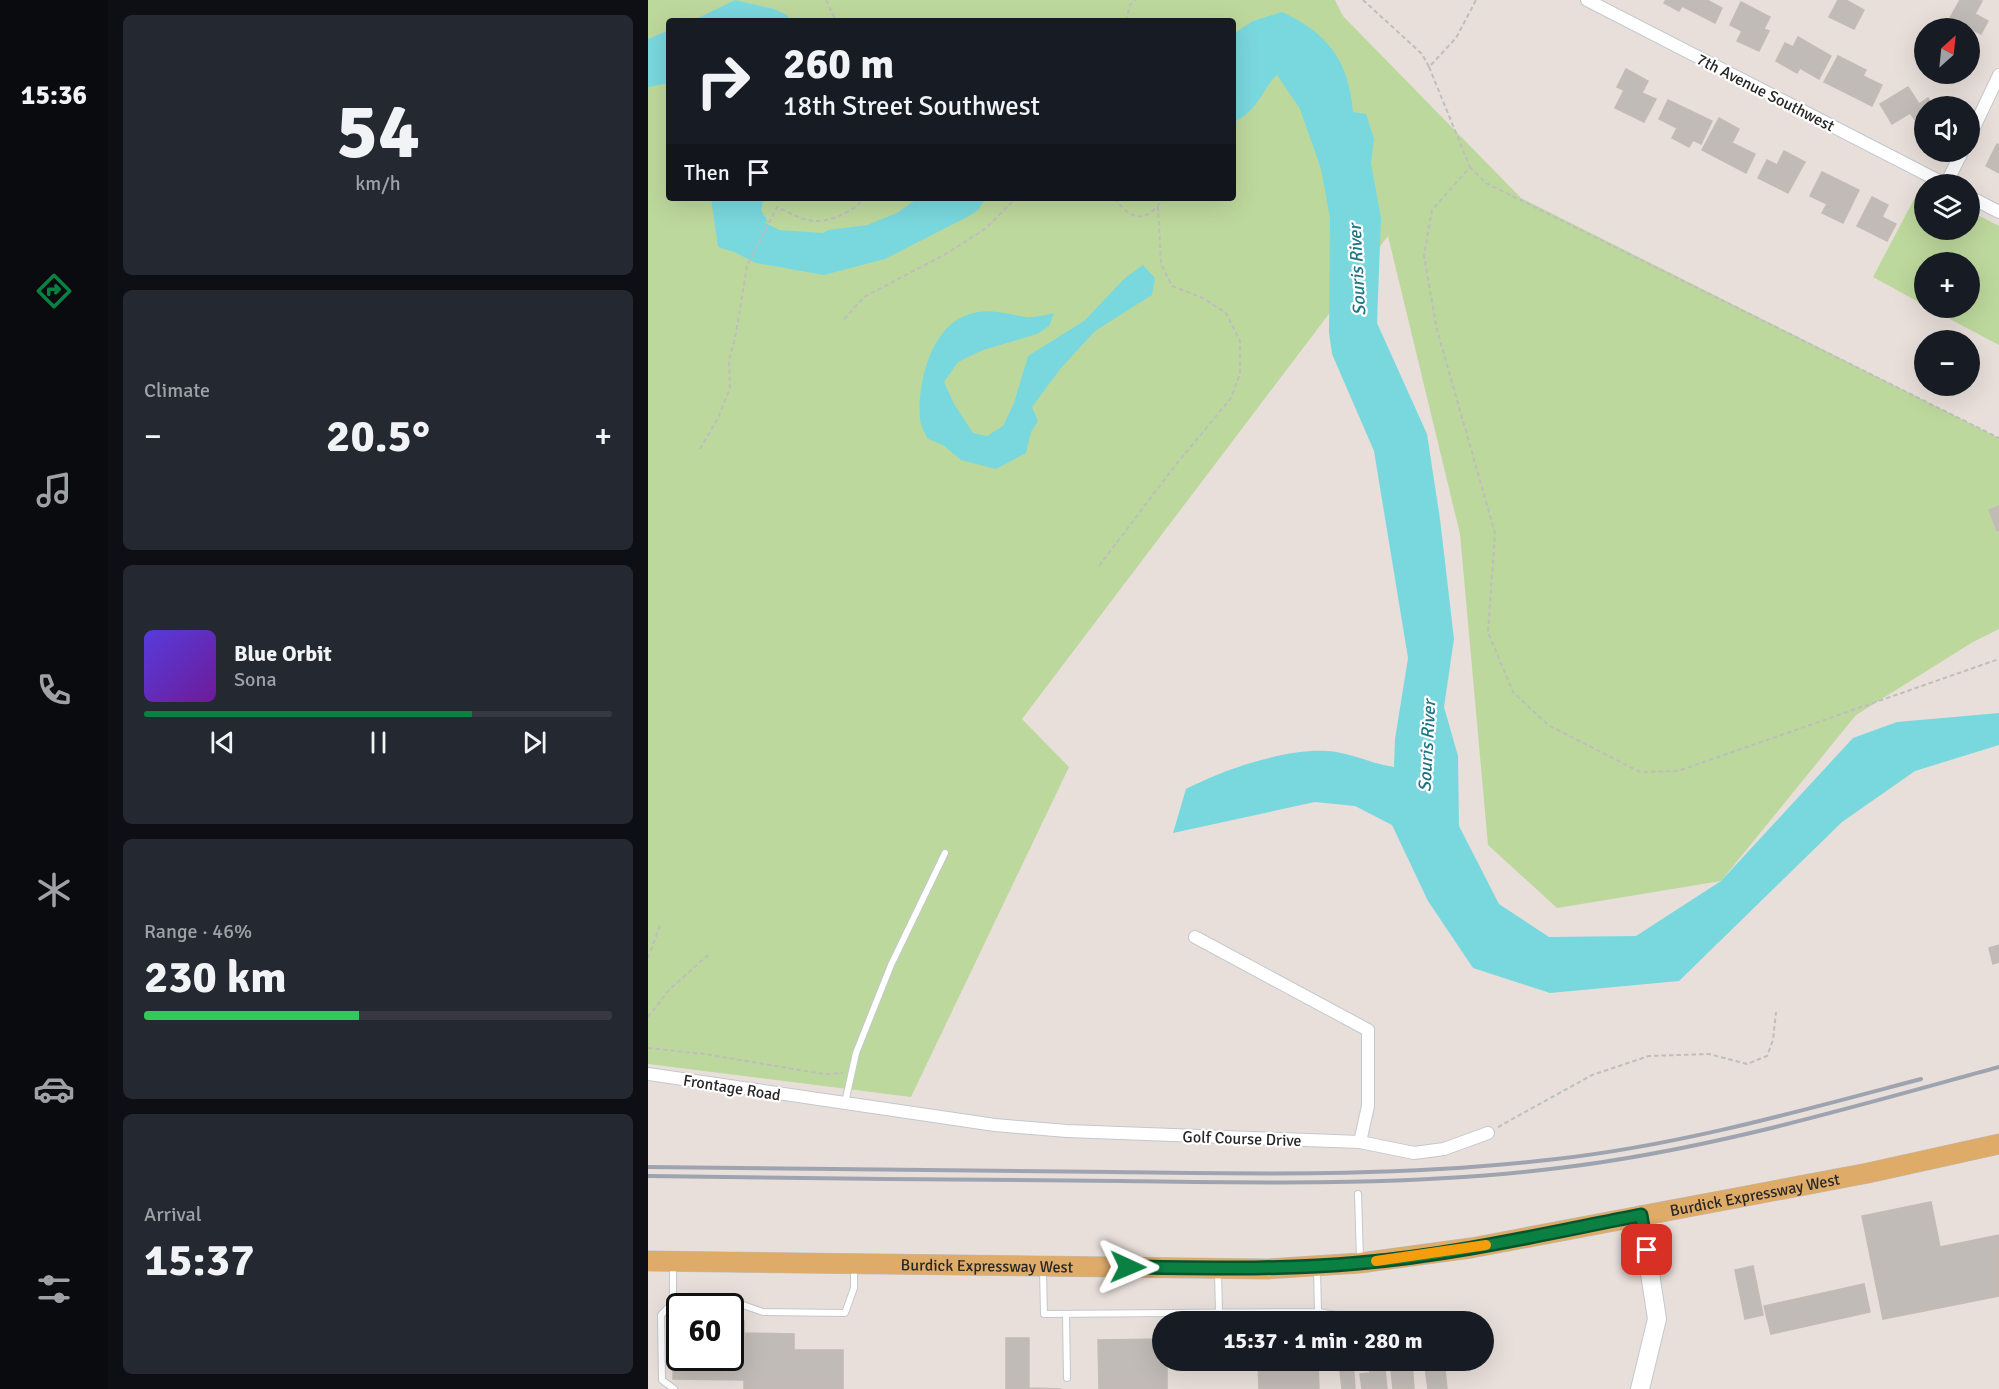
<!DOCTYPE html>
<meta charset="utf-8">
<style>
body{margin:0;font-family:Signika,sans-serif;background:#242831;color:#f1f3f6;height:100vh;display:flex;flex-direction:column;font-size:22px;white-space:nowrap}
*{box-sizing:border-box;margin:0}
p{font-size:20px;color:#9ea1a6}
.icon{flex:none;width:33px;height:33px;fill:none;stroke:currentColor;stroke-width:2;stroke-linecap:round;stroke-linejoin:round}
.map{position:relative;flex:1;overflow:hidden}
.sheet{display:flex;flex-direction:column;gap:15px;padding:15px;background:#0d0f14;width:540px}
.sheet>*{flex:none}
.top-card{position:absolute;left:18px;top:18px;width:570px;height:183px;border-radius:6px;box-shadow:0 6px 24px #0002;background:#171b24;color:#f1f3f6;overflow:hidden}
.needle{width:39px;rotate:27deg}
.fabs{position:absolute;left:1266px;top:18px;display:grid;gap:12px}
.fabs a{display:grid;place-items:center;width:66px;height:66px;border-radius:50%;background:#171b24;box-shadow:0 6px 24px #0002;font-size:30px}
.speed{position:absolute;left:18px;top:1293px;display:flex;gap:12px;font-size:30px;font-weight:700;text-align:center}
.speed>*{display:grid;place-content:center;width:78px;height:78px;border-radius:50%;background:#171b24;box-shadow:0 6px 24px #0002;line-height:1}
.speed .limit{border:3px solid #111;border-radius:9px;background:#fff;color:#111}
.pin{position:absolute;display:grid;place-items:center;width:51px;height:51px;color:#fff;margin:-26px;border-radius:12px;box-shadow:0 3px 9px #0006}
.me{position:absolute;width:66px;margin:-33px;rotate:91deg;stroke-linejoin:round;filter:drop-shadow(0 0 4px #0008)}
.turn{display:flex;align-items:center;gap:21px;height:126px;padding:0 18px;font-size:27px}
.turn .icon{width:78px;height:78px;stroke-width:2.5}
.turn b{display:block;font-size:42px;line-height:51px}
.then{display:flex;align-items:center;height:57px;padding:0 18px;background:#0003;gap:12px;font-size:22px}
.big{font-size:45px;font-weight:700;line-height:1.1}
.sheet .card{flex:1;display:flex;flex-direction:column;justify-content:center;gap:9px;min-width:0;padding:0 21px;border-radius:9px;background:#242831}
.sheet .dial{align-items:center;gap:0}
.dial b{font-size:78px;line-height:1}
.song{display:flex;align-items:center;gap:18px}
.cover{width:72px;height:72px;border-radius:9px;background:linear-gradient(135deg,hsl(250 70% 55%),hsl(280 70% 35%))}
.played{height:6px;border-radius:3px;background:linear-gradient(90deg,#0b8043 70%,#363941 70%)}
.keys{display:flex;justify-content:space-around;direction:ltr}
.heat{display:flex;justify-content:space-between;align-items:center;font-size:33px;direction:ltr}
.charge{height:9px;border-radius:4px;background:linear-gradient(90deg,#34c759 46%,#363941 0)}
.trip{position:absolute;left:504px;top:1311px;width:342px;height:60px;border-radius:30px;background:#171b24;box-shadow:0 6px 24px #0002;font-weight:700;line-height:60px;text-align:center}
main{display:flex;flex:1;min-height:0}
.tab-bar{display:flex;flex-direction:column;width:108px;justify-content:space-around;align-items:center;background:#090b0e;color:#9ea1a6}
.tab-bar .icon{width:42px;height:42px}
.tab-bar .selected{color:#0b8043}
.tab-bar b{font-size:27px;color:#f1f3f6}
.map>svg:first-child{display:block}
.green{fill:#bdd89d;fill-rule:evenodd}
.water{fill:#79d8de}
.lines{fill:none;stroke-linecap:round;stroke-linejoin:round}
.river{stroke:#79d8de;stroke-width:24}
.building{fill:#c0bbb6;stroke:#c3bbb4;stroke-width:1.5}
.lane-casing{stroke:#c2c8cf;stroke-width:8}
.street-casing{stroke:#c2c8cf;stroke-width:14}
.secondary-casing{stroke:#c2c8cf;stroke-width:20}
.primary-casing{stroke:#bebebe;stroke-width:21}
.path{stroke:#bebebe;stroke-width:2;stroke-dasharray:4.5 3;stroke-linecap:butt}
.lane{stroke:#fff;stroke-width:6}
.street{stroke:#fff;stroke-width:12}
.secondary{stroke:#fff;stroke-width:18}
.primary{stroke:#deab69;stroke-width:20}
.rail{stroke:#9ea4af;stroke-width:4}
.route-casing{stroke:#07532c;stroke-width:15}
.route{stroke:#0b8043;stroke-width:10}
.slow{stroke:#f59e0b;stroke-width:10}
.labels{text-anchor:middle;stroke-width:4.5;stroke-linejoin:round;paint-order:stroke}
.street-label{font-size:16px;fill:#272727;stroke:#fff}
.water-label{font-size:18px;font-style:italic;fill:#1d7685;stroke:#fff}
</style>
<main>
<nav class="tab-bar">
<b>15:36</b>
<svg class="icon selected" aria-label="directions" viewBox="0 0 24 24"><path d="M12 3l9 9-9 9-9-9zM9 14v-3h6M13 9l2 2-2 2"/></svg>
<svg class="icon" aria-label="music" viewBox="0 0 24 24"><path d="M9 18V5l10-2v13"/><circle cx="6" cy="18" r="3"/><circle cx="16" cy="16" r="3"/></svg>
<svg class="icon" aria-label="phone" viewBox="0 0 24 24"><path d="M5 4h4l2 5-3 2q2 4 5 5l2-3 5 2v4C11 20 4 13 5 4z"/></svg>
<svg class="icon" aria-label="climate" viewBox="0 0 24 24"><path d="M12 3v18M4 7l16 10M4 17L20 7"/></svg>
<svg class="icon" aria-label="car" viewBox="0 0 24 24"><path d="M5 17H2v-5l4-1 3-4h7l3 4 3 1v5h-3M9 17h6M6 11h13"/><circle cx="7" cy="17" r="2"/><circle cx="17" cy="17" r="2"/></svg>
<svg class="icon" aria-label="filters" viewBox="0 0 24 24"><path d="M4 7h16M4 17h16"/><circle cx="9" cy="7" r="2"/><circle cx="15" cy="17" r="2"/></svg>
</nav>
<section class="sheet">
<div class="card dial"><b>54</b><p>km/h</p></div>
<div class="card"><p>Climate</p>
<div class="heat"><a>−</a><b class="big">20.5°</b><a>+</a></div>
</div>
<div class="card">
<div class="song"><i class="cover"></i><div><b>Blue Orbit</b><p>Sona</p></div></div>
<div class="played"></div>
<div class="keys"><svg class="icon" aria-label="previous" viewBox="0 0 24 24"><path d="M18 5L8 12l10 7zM5 5v14"/></svg><svg class="icon" aria-label="pause" viewBox="0 0 24 24"><path d="M8 5v14M16 5v14"/></svg><svg class="icon" aria-label="next" viewBox="0 0 24 24"><path d="M6 5l10 7-10 7zM19 5v14"/></svg></div>
</div>
<div class="card"><p>Range · 46%</p><b class="big">230 km</b><div class="charge"></div></div>
<div class="card"><p>Arrival</p><b class="big">15:37</b></div>
</section>
<div class="map">
<svg width="1351" height="1389" viewBox="0 0 1351 1389">
<rect width="100%" height="100%" fill="#e8dfda"/>
<g class="green">
<path d="M0,0H687L695,16L873,198L1351,438V629L1325,642L1208,715L1073,881L909,908L840,845L812,534L740,236L374,719L421,767L263,1097L0,1064ZM21,21H585V198H21Z"/>
<path d="M1273,186L1276,188V230H1322V211L1351,226V345L1281,308H1322V262H1276V305L1225,277Z"/>
</g>
<g class="water">
<path d="M87,0L126,9L139,15L142,21H44Z"/>
<path d="M634,12C680,33 701,61 705,112L718,114L726,139L723,163L733,218L729,323L779,434L792,519L806,639L796,707L810,756L811,826L851,904L901,937L988,936L1073,881L1205,738L1249,722L1351,713V745L1267,771L1194,822L1031,981L902,993L825,968L780,901L744,825L707,806L667,802L525,833L538,789C577,769 635,749 679,751C701,752 724,764 746,767L747,739L760,658L726,451L684,354L681,332L682,218L673,169L652,109L627,72L604,90L585,116V34L605,21Z"/>
<path d="M21,30V83L0,87V39Z"/>
<path d="M63,198H116L113,210L120,222H116L131,230L175,233L180,230L219,225L249,213L270,198H338L330,210L321,216L237,259L176,275L108,263L86,252L70,247Z"/>
<path d="M495,265L507,278L504,295L447,331L413,368L384,407L390,421L383,432L378,453L348,469L313,460L295,445L280,439C277,433 272,425 272,418C269,384 283,327 319,315C342,307 357,314 378,317C386,318 397,315 406,313L401,326L389,334L335,350L310,362L296,382L306,404L325,433L339,436L355,426L366,403L380,356L436,321L477,278Z"/>
</g>
<g class="lines">
<path class="river" d="M585,109C603,98 607,77 623,64"/>
</g>
<g class="building">
<path d="M1018,0H1059L1074,8L1067,23L1034,6L1031,11L1016,3Z"/>
<path d="M1190,0H1198L1216,10L1206,29L1181,17Z"/>
<path d="M1312,0L1334,1L1327,14L1340,21L1333,34L1302,18Z"/>
<path d="M1093,2L1122,17L1116,29L1121,31L1111,51L1089,41L1094,31L1082,25Z"/>
<path d="M1150,37L1183,56L1171,79L1152,68L1149,73L1128,61L1137,43L1145,47Z"/>
<path d="M1190,56L1218,70L1215,76L1234,85L1224,106L1176,82Z"/>
<path d="M978,69L1000,81L994,93L1008,99L996,122L967,108L976,90L969,87Z"/>
<path d="M1260,87L1271,104L1280,98L1285,106H1276V122L1271,125L1262,113L1244,124L1232,104Z"/>
<path d="M1020,100L1064,121L1053,144L1045,140L1041,147L1024,138L1029,128L1011,119Z"/>
<path d="M1071,118L1091,129L1084,143L1107,154L1098,173L1054,150Z"/>
<path d="M1349,144L1351,145V173L1338,166Z"/>
<path d="M1136,151L1157,162L1140,193L1110,178L1119,160L1129,165Z"/>
<path d="M1174,172L1211,190L1195,223L1174,213L1179,204L1162,196Z"/>
<path d="M1224,197L1240,205L1234,217L1248,224L1239,241L1209,226Z"/>
<path d="M1351,506V530L1349,531L1341,510Z"/>
<path d="M1351,945V962L1345,964L1341,948Z"/>
<path d="M1283,1202L1292,1247L1351,1235V1296L1235,1319L1214,1216Z"/>
<path d="M1105,1266L1115,1315L1097,1319L1087,1270Z"/>
<path d="M1216,1284L1222,1312L1123,1334L1116,1306Z"/>
<path d="M26,1320H32V1358H82V1321H96V1333L146,1334V1350H195V1389H96V1380L25,1379Z"/>
<path d="M358,1338H381V1388L413,1389H358Z"/>
<path d="M514,1339V1360H519V1389H451L450,1340Z"/>
<path d="M610,1360H670L671,1389H611Z"/>
<path d="M705,1360L707,1389H694L691,1361Z"/>
<path d="M721,1360H736L739,1389H714L712,1374L722,1373Z"/>
<path d="M742,1360L764,1361L766,1389H745Z"/>
<path d="M776,1360H796L799,1389H780Z"/>
</g>
<g class="lines">
<defs>
<g id="lane">
<path d="M197,1103L208,1053L243,965L297,853"/>
<path d="M710,1194L712,1259"/>
<path d="M395,1270L396,1314L670,1312L669,1269"/>
<path d="M570,1272L571,1313"/>
<path d="M25,1302V1264"/>
<path d="M670,1312L733,1322"/>
<path d="M418,1314L419,1378"/>
<path d="M26,1389L14,1380L13,1315L25,1302L92,1304L115,1312L197,1313L206,1288V1268"/>
</g>
<g id="street">
<path d="M939,0L1297,184"/>
<path d="M1322,136L1351,75"/>
<path d="M1298,184L1314,152"/>
<path d="M1322,197L1351,212"/>
<path d="M547,937L720,1030V1106L712,1142"/>
<path d="M0,1074L347,1125L419,1131L712,1142L766,1153L796,1149L840,1133"/>
</g>
<path id="secondary" d="M992,1389L1009,1319L993,1215"/>
<g id="primary">
<path id="s1" d="M0,1261L619,1269L712,1263L823,1248L1220,1173L1351,1144"/>
</g>
</defs>
<use href="#lane" class="lane-casing"/>
<use href="#street" class="street-casing"/>
<use href="#secondary" class="secondary-casing"/>
<use href="#primary" class="primary-casing"/>
<g class="path">
<path d="M178,0L188,21"/>
<path d="M715,0L774,54L781,67L808,38L828,0"/>
<path d="M478,21L482,5L488,0"/>
<path d="M781,67L822,167L784,210L776,256L789,330L847,533L840,632L865,692L900,725L992,772L1030,771L1351,659"/>
<path d="M822,167L838,183L1351,438"/>
<path d="M467,198C482,221 500,224 515,198"/>
<path d="M196,319L216,297L296,255L337,229L368,198"/>
<path d="M52,449L70,418L82,388L81,361L88,333L99,266L129,207C138,211 147,216 156,219C176,226 204,213 217,198"/>
<path d="M451,566L526,467L583,398L592,374V341L578,313L555,298L524,286L513,264L510,207"/>
<path d="M0,958L13,923"/>
<path d="M0,1017L21,990L60,955"/>
<path d="M0,1048L56,1054L176,1074L195,1073"/>
<path d="M850,1127L944,1075L1001,1056L1061,1054L1099,1064L1119,1056L1125,1040L1128,1012"/>
</g>
<use href="#lane" class="lane"/>
<use href="#street" class="street"/>
<use href="#secondary" class="secondary"/>
<use href="#primary" class="primary"/>
<g class="rail">
<path d="M0,1167C155,1169 309,1170 464,1172C613,1174 760,1177 908,1159C1032,1145 1152,1111 1273,1079"/>
<path d="M0,1176C158,1178 315,1180 473,1181C619,1183 765,1186 911,1168C1061,1150 1205,1107 1351,1067"/>
</g>
</g>
<g class="lines">
<defs>
<path id="route" d="M480,1267C557,1268 634,1270 711,1263C806,1255 900,1233 993,1215L999,1250"/>
</defs>
<use href="#route" class="route-casing"/>
<use href="#route" class="route"/>
<path class="slow" d="M728,1261L838,1245"/>
</g>
<g class="labels">
<g class="street-label">
<text transform="translate(1118 92) rotate(27)" y="6">7th Avenue Southwest</text>
<text transform="translate(84 1087) rotate(9)" y="6">Frontage Road</text>
<text transform="translate(594 1138) rotate(2)" y="6">Golf Course Drive</text>
<text dy="6" stroke="none"><textPath href="#s1" startOffset="1113">Burdick Expressway West</textPath></text>
<text dy="6" stroke="none"><textPath href="#s1" startOffset="339">Burdick Expressway West</textPath></text>
</g>
<g class="water-label">
<text transform="translate(709 270) rotate(-93)" y="6">Souris River</text>
<text transform="translate(779 746) rotate(-87)" y="6">Souris River</text>
</g>
</g>
</svg>
<div class="fabs">
<a><svg class="needle" viewBox="-14 -14 28 28"><path d="M0-13l5 13h-10z" fill="#e53935"/><path d="M0 13l5-13h-10z" fill="#9ea1a6"/></svg></a>
<a><svg class="icon" aria-label="sound" viewBox="0 0 24 24"><path d="M4 9h4l5-4v14l-5-4H4zM17 9q2 3 0 6"/></svg></a>
<a><svg class="icon" aria-label="layers" viewBox="0 0 24 24"><path d="M12 4l9 5-9 5-9-5zM3 14l9 5 9-5"/></svg></a>
<a>+</a>
<a>−</a>
</div>
<div class="speed"><div class="limit">60</div></div>
<div class="pin" style="left:999px;top:1250px;background:#d93025"><svg class="icon" aria-label="arrive" viewBox="0 0 24 24"><path d="M6 21V4h12l-3 4 3 4H6"/></svg></div>
<svg class="me" style="left:480px;top:1267px" viewBox="-20 -20 40 40"><path d="M0-17L14 15 0 8-14 15z" fill="#0b8043" stroke="#fff" stroke-width="4"/></svg>
<div class="trip">15:37 · 1 min · 280 m</div>
<div class="top-card">
<div class="turn"><svg class="icon" aria-label="right" viewBox="0 0 24 24"><path d="M7 20v-9h11M14 6l5 5-5 5"/></svg><div><b>260 m</b>18th Street Southwest</div></div>
<div class="then">Then<svg class="icon" aria-label="arrive" viewBox="0 0 24 24"><path d="M6 21V4h12l-3 4 3 4H6"/></svg></div>
</div>
</div>
</main>
